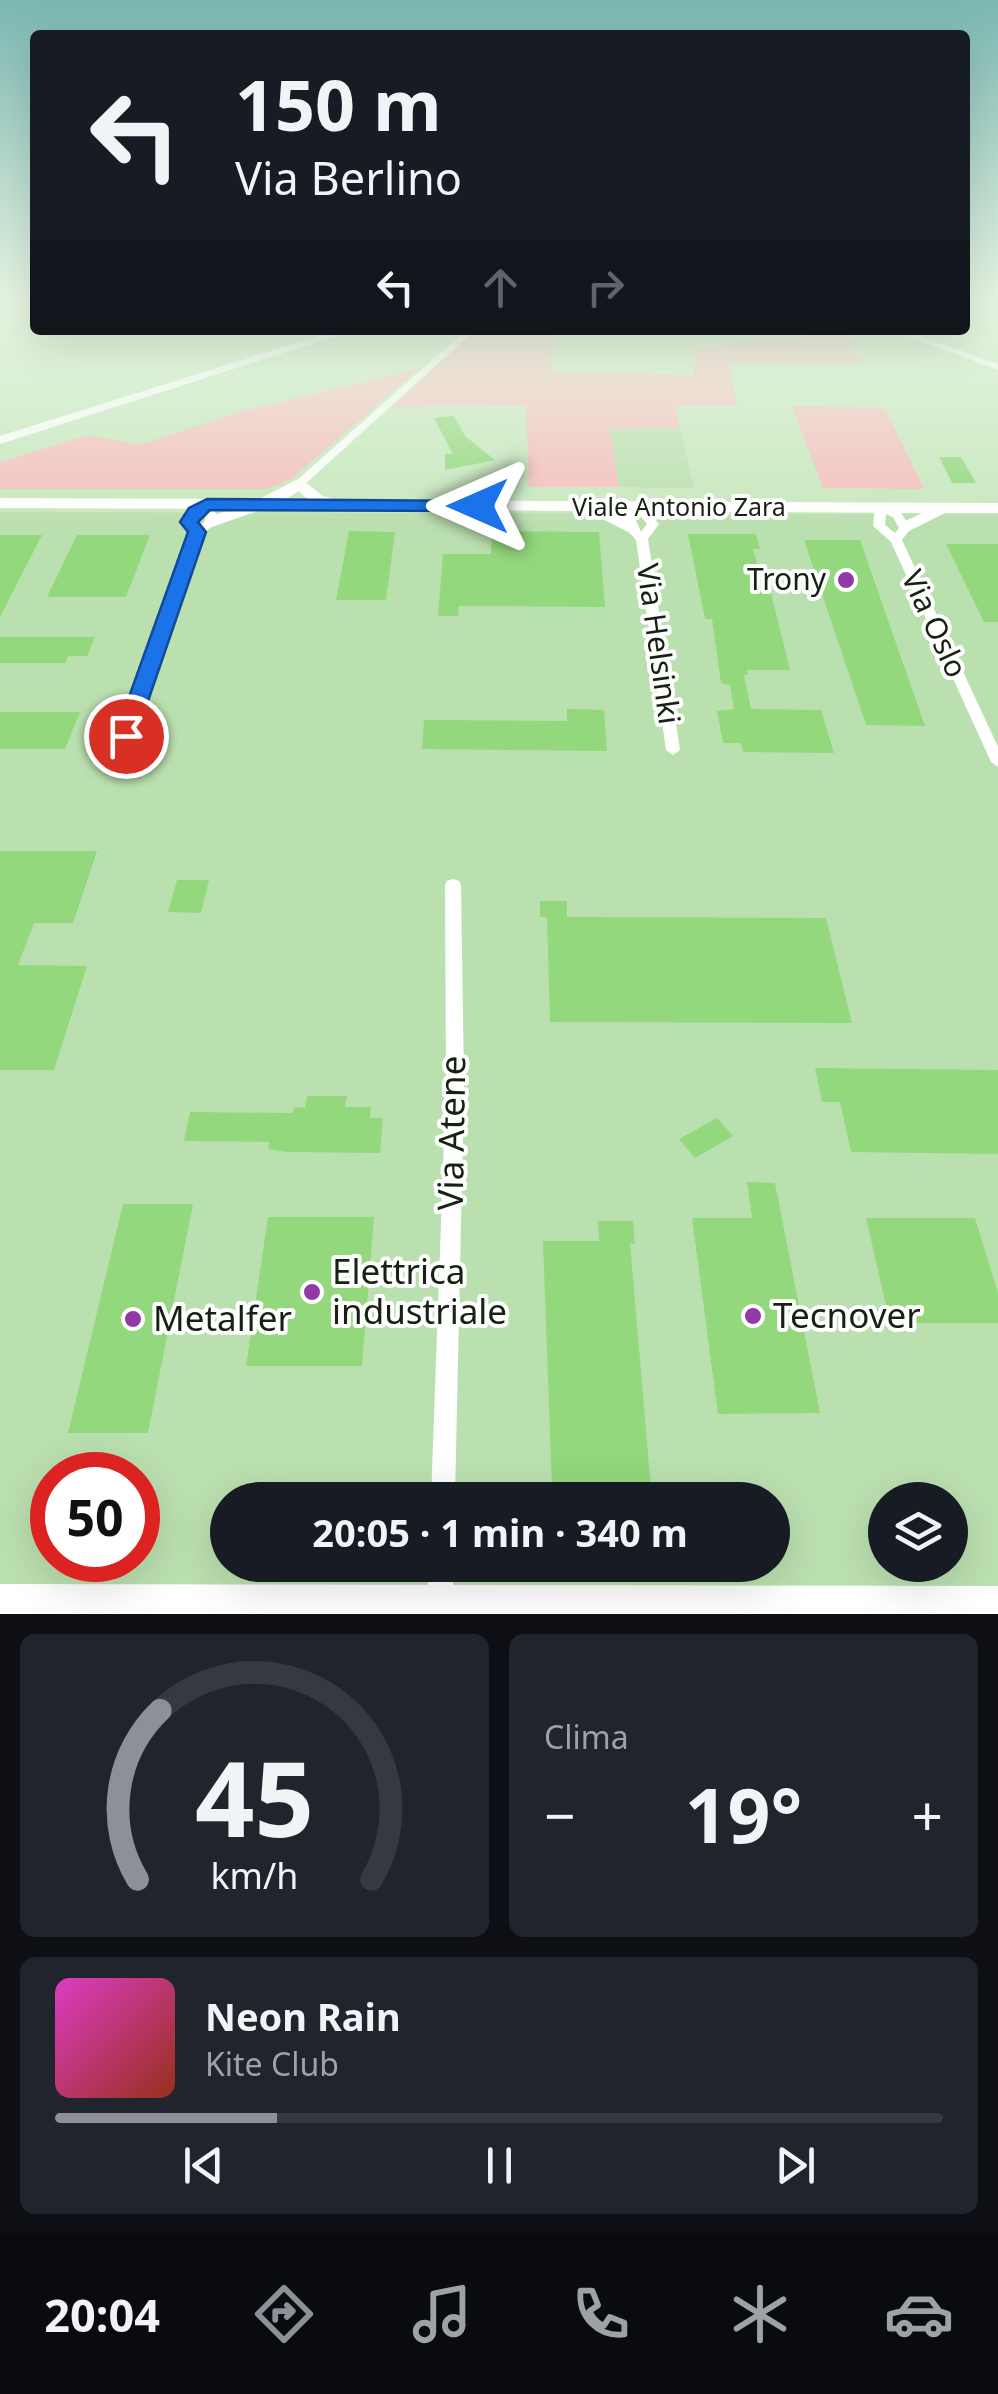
<!DOCTYPE html>
<html lang="it">
<meta charset="utf-8">
<style>
body{margin:0;font-family:"Noto Sans",sans-serif;background:#20242c;color:#f1f3f6;height:100vh;display:flex;flex-direction:column;font-size:38px;white-space:nowrap}
*{box-sizing:border-box;margin:0}
p{font-size:32px;color:#9ea1a6}
.icon{flex:none;width:55px;height:55px;fill:none;stroke:currentColor;stroke-width:2;stroke-linecap:round;stroke-linejoin:round}
.map{position:relative;height:1614px;overflow:hidden}
.details{display:flex;flex-direction:column;gap:20px;padding:20px;background:#0d0f14;flex:1}
.details>*{flex:none}
.hud{position:absolute;left:30px;top:30px;width:940px;height:305px;border-radius:10px;box-shadow:0 10px 40px #0002;background:#171b24;color:#f1f3f6;overflow:hidden}
.fabs{position:absolute;left:868px;top:1482px;display:grid;gap:20px}
.fabs a{display:grid;place-items:center;width:100px;height:100px;border-radius:50%;background:#171b24;box-shadow:0 10px 40px #0002;font-size:50px}
.speed{position:absolute;left:30px;top:1452px;display:flex;gap:20px;font-size:50px;font-weight:700;text-align:center}
.speed>*{display:grid;place-content:center;width:130px;height:130px;border-radius:50%;background:#171b24;box-shadow:0 10px 40px #0002;line-height:1}
.speed .limit{border:15px solid #d22;background:#fff;color:#111}
.pin{position:absolute;display:grid;place-items:center;width:85px;height:85px;color:#fff;margin:-42px;border:5px solid #fff;border-radius:50%;box-shadow:0 2px 10px #0007}
.me{position:absolute;width:110px;margin:-55px;rotate:270deg;stroke-linejoin:round;filter:drop-shadow(0 0 8px #0008)}
.turn{display:flex;align-items:center;gap:35px;height:210px;padding:0 40px;font-size:45px}
.turn .icon{width:130px;height:130px;stroke-width:2.5}
.turn b{display:block;font-size:70px;line-height:85px}
.lanes{display:flex;align-items:center;height:95px;padding:0 40px;background:#0003;justify-content:center;gap:50px;direction:ltr}
.lanes .off{opacity:.35}
.big{font-size:75px;font-weight:700;line-height:1.1}
.details .card{flex:1;display:flex;flex-direction:column;justify-content:center;gap:15px;min-width:0;padding:0 35px;border-radius:15px;background:#20242c}
.details .dial{align-items:center;gap:0}
.dial svg{height:260px;overflow:visible;fill:none;stroke:#363941;stroke-width:7;stroke-linecap:round;text-anchor:middle}
.dial text{fill:#f1f3f6;stroke:none}
.song{display:flex;align-items:center;gap:30px}
.cover{width:120px;height:120px;border-radius:15px;background:linear-gradient(135deg,hsl(310 70% 55%),hsl(10 70% 35%))}
.played{height:10px;border-radius:5px;background:linear-gradient(90deg,#8c9099 25%,#363941 25%)}
.keys{display:flex;justify-content:space-around;direction:ltr}
.heat{display:flex;justify-content:space-between;align-items:center;font-size:55px;direction:ltr}
.details .tiles{flex:1;display:grid;gap:20px;grid-template-columns:1fr 1fr}
.card:last-child{grid-column:span 2}
.trip{position:absolute;left:210px;top:1482px;width:580px;height:100px;border-radius:50px;background:#171b24;box-shadow:0 10px 40px #0002;font-weight:700;line-height:100px;text-align:center}
.tabs{display:flex;height:160px;justify-content:space-around;align-items:center;background:#090b0e;color:#9ea1a6}
.tabs .icon{width:70px;height:70px}
.tabs .current{color:#8c9099}
.tabs b{font-size:45px;color:#f1f3f6}
.map>svg:first-child{display:block}
.built{fill:#bbe0b0;fill-rule:evenodd}
.green{fill:#f8bebe}
.building{fill:#93d87d}
.lines{fill:none;stroke-linecap:round;stroke-linejoin:round}
.minor{fill:#fff;fill-rule:evenodd}
.tertiary{fill:#fff;fill-rule:evenodd}
.secondary{fill:#fff;fill-rule:evenodd}
.route{fill:#1a73e8;stroke:#114b97;stroke-width:2.5}
.poi-dot{fill:#913aa7;stroke:#fefefe;stroke-width:4}
.labels{text-anchor:middle;stroke-width:8;stroke-linejoin:round;paint-order:stroke}
.far-street-label{font-size:25px;fill:#162112;stroke:#fefefe}
.poi-label{font-size:30px;fill:#162112;stroke:#fefefe;text-anchor:end}
.street-label{font-size:30px;fill:#162112;stroke:#fefefe}
.near-street-label{font-size:35px;fill:#162112;stroke:#fefefe}
.near-poi-label{font-size:35px;fill:#162112;stroke:#fefefe;text-anchor:start}
</style>
<div class="map">
<svg width="998" height="1614" viewBox="0 0 998 1614">
<rect width="100%" height="100%" fill="#c8e8be"/>
<g class="built">
<path d="M680,428L694,488L619,487L610,429Z"/>
<path d="M0,512L998,514V1614H0ZM52,1475H138V1560H52ZM228,1500H772V1565H228ZM885,1500H950V1565H885Z"/>
</g>
<g class="green">
<path d="M475,330H553L551,371L694,375L695,348L847,331L860,364L730,363L737,406H675L680,428L610,429L619,487H529L526,406L392,407Z"/>
<path d="M420,368L291,479L267,489H0V462L88,435L140,445L239,412Z"/>
<path d="M792,406L885,408L924,489L823,488Z"/>
</g>
<g class="building">
<path d="M454,416L465,436L495,460L445,470V454H453L434,418Z"/>
<path d="M939,457H961L976,483H952Z"/>
<path d="M349,531L395,532L386,600H336Z"/>
<path d="M492,531L599,532L605,607L459,606L458,616H438L443,554H491Z"/>
<path d="M688,534H756L760,549H753L763,585H769L790,670H747L748,675H744L751,709L821,710L834,753L743,752L741,743H723L717,711L734,709L730,685L721,683L712,619H705Z"/>
<path d="M0,535H42L0,617Z"/>
<path d="M77,535H150L126,597H47Z"/>
<path d="M804,540H860L925,726L866,725Z"/>
<path d="M946,544H998V622H984Z"/>
<path d="M0,637H95L87,656H68L66,663H0Z"/>
<path d="M567,709L604,710L607,751L422,749L424,720L567,721Z"/>
<path d="M0,712H80L65,749H0Z"/>
<path d="M0,851H97L73,923H34L18,965L87,966L54,1070H0Z"/>
<path d="M177,880H209L201,913L168,912Z"/>
<path d="M540,901H567V917L826,918L852,1023L550,1022L547,917H540Z"/>
<path d="M815,1068L998,1070V1154L851,1152L840,1102H822Z"/>
<path d="M307,1096H347L345,1107H371L370,1118H383L380,1153L287,1152L268,1149L269,1142L184,1141L190,1112L293,1113L294,1107L305,1108Z"/>
<path d="M717,1118L733,1136L695,1158L679,1139Z"/>
<path d="M747,1182L775,1183L820,1413L718,1414L692,1218H752Z"/>
<path d="M123,1204H193L148,1433H68Z"/>
<path d="M268,1217H374L362,1366H246Z"/>
<path d="M866,1218H975L998,1293V1323H890Z"/>
<path d="M598,1221H633L635,1244L630,1243L652,1500H562L552,1489L543,1241H599Z"/>
</g>
<g class="lines">
<g class="minor">
<path d="M466,330H475L304,485H296V481Z"/>
<path d="M891,330H903L998,364V370Z"/>
<path d="M207,501L213,504L218,522L202,534L124,762L122,765H112L110,762L191,532L183,522L203,502ZM204,513L206,521L198,526L195,522Z"/>
<path d="M638,503L642,504L659,524L648,539L680,750L673,755L666,750L636,540L626,529L623,518L634,504ZM638,513L647,524L641,532L635,518Z"/>
<path d="M881,505L901,513L911,528L902,540L998,747V767L991,762L891,542L873,526L875,508ZM886,514L893,517L899,528L895,533L885,525Z"/>
<path d="M453,879L459,881L461,885L464,1084L455,1500H431L446,1084L445,885L447,881Z"/>
<path d="M429,1565H453V1602L449,1611L442,1614L431,1611L427,1602Z"/>
</g>
<g class="tertiary">
<path d="M337,330H355L0,444V436Z"/>
<path d="M0,1584L998,1586V1614H0Z"/>
</g>
<path class="secondary" d="M300,478L323,496L339,500L998,503V513H945L905,533L899,532V524L922,513L608,511L638,525V533L632,534L587,511L263,509L212,527L204,522L206,518L232,509L0,508V498L259,499ZM299,491L308,500L286,499Z"/>
</g>
<linearGradient id="sky" x2="0" y2="1"><stop stop-color="#7bb7b2"/><stop offset="0.57" stop-color="#e6f5e2"/><stop offset="1" stop-color="#e6f5e2" stop-opacity="0"/></linearGradient>
<rect width="998" height="525" fill="url(#sky)"/>
<path class="route" d="M207,499L478,501L486,506L478,511L210,510L198,522L206,532L136,736L133,741H118L115,736L188,532L180,522L189,508Z"/>
<g class="poi-dot">
<circle cx="846" cy="580" r="10"/>
<circle cx="312" cy="1292" r="10"/>
<circle cx="753" cy="1316" r="10"/>
<circle cx="133" cy="1319" r="10"/>
</g>
<g class="labels">
<g class="far-street-label">
<text x="679" y="516">Viale Antonio Zara</text>
</g>
<g class="poi-label">
<text x="826" y="590">Trony</text>
</g>
<g class="street-label">
<text transform="translate(934 624) rotate(65)" y="10">Via Oslo</text>
<text transform="translate(658 644) rotate(82)" y="10">Via Helsinki</text>
</g>
<g class="near-street-label">
<text transform="translate(452 1133) rotate(-89)" y="12">Via Atene</text>
</g>
<g class="near-poi-label">
<text x="332" y="1284">Elettrica<tspan x="332" dy="40">industriale</tspan></text>
<text x="773" y="1328">Tecnover</text>
<text x="153" y="1331">Metalfer</text>
</g>
</g>
</svg>
<div class="fabs">
<a><svg class="icon" aria-label="layers" viewBox="0 0 24 24"><path d="M12 4l9 5-9 5-9-5zM3 14l9 5 9-5"/></svg></a>
</div>
<div class="speed"><div class="limit">50</div></div>
<div class="pin" style="left:126px;top:736px;background:#d93025"><svg class="icon" aria-label="arrive" viewBox="0 0 24 24"><path d="M6 21V4h12l-3 4 3 4H6"/></svg></div>
<svg class="me" style="left:478px;top:506px" viewBox="-20 -20 40 40"><path d="M0-17L14 15 0 8-14 15z" fill="#1a73e8" stroke="#fff" stroke-width="4"/></svg>
<div class="trip">20:05 · 1 min · 340 m</div>
<div class="hud">
<div class="turn"><svg class="icon" aria-label="left" viewBox="0 0 24 24"><path d="M17 20v-9H6M10 6l-5 5 5 5"/></svg><div><b>150 m</b>Via Berlino</div></div>
<div class="lanes"><svg class="icon" aria-label="left" viewBox="0 0 24 24"><path d="M17 20v-9H6M10 6l-5 5 5 5"/></svg><svg class="icon off" aria-label="ahead" viewBox="0 0 24 24"><path d="M12 20V5M6 11l6-6 6 6"/></svg><svg class="icon off" aria-label="right" viewBox="0 0 24 24"><path d="M7 20v-9h11M14 6l5 5-5 5"/></svg></div>
</div>
</div>
<section class="details">
<div class="tiles">
<div class="card dial"><svg viewBox="0 0 100 80">
<path d="M14 69A42 42 0 1 1 86 69"/>
<path d="M14 69A42 42 0 0 1 21 17" stroke="#8c9099"/>
<text x="50" y="56" font-size="32" font-weight="700">45</text>
<text x="50" y="72" font-size="11">km/h</text>
</svg></div>
<div class="card"><p>Clima</p>
<div class="heat"><a>−</a><b class="big">19°</b><a>+</a></div>
</div>
<div class="card">
<div class="song"><i class="cover"></i><div><b>Neon Rain</b><p>Kite Club</p></div></div>
<div class="played"></div>
<div class="keys"><svg class="icon" aria-label="previous" viewBox="0 0 24 24"><path d="M18 5L8 12l10 7zM5 5v14"/></svg><svg class="icon" aria-label="pause" viewBox="0 0 24 24"><path d="M8 5v14M16 5v14"/></svg><svg class="icon" aria-label="next" viewBox="0 0 24 24"><path d="M6 5l10 7-10 7zM19 5v14"/></svg></div>
</div>
</div>
</section>
<nav class="tabs">
<b>20:04</b>
<svg class="icon current" aria-label="directions" viewBox="0 0 24 24"><path d="M12 3l9 9-9 9-9-9zM9 14v-3h6M13 9l2 2-2 2"/></svg>
<svg class="icon" aria-label="music" viewBox="0 0 24 24"><path d="M9 18V5l10-2v13"/><circle cx="6" cy="18" r="3"/><circle cx="16" cy="16" r="3"/></svg>
<svg class="icon" aria-label="phone" viewBox="0 0 24 24"><path d="M5 4h4l2 5-3 2q2 4 5 5l2-3 5 2v4C11 20 4 13 5 4z"/></svg>
<svg class="icon" aria-label="climate" viewBox="0 0 24 24"><path d="M12 3v18M4 7l16 10M4 17L20 7"/></svg>
<svg class="icon" aria-label="car" viewBox="0 0 24 24"><path d="M5 17H2v-5l4-1 3-4h7l3 4 3 1v5h-3M9 17h6M6 11h13"/><circle cx="7" cy="17" r="2"/><circle cx="17" cy="17" r="2"/></svg>
</nav>
